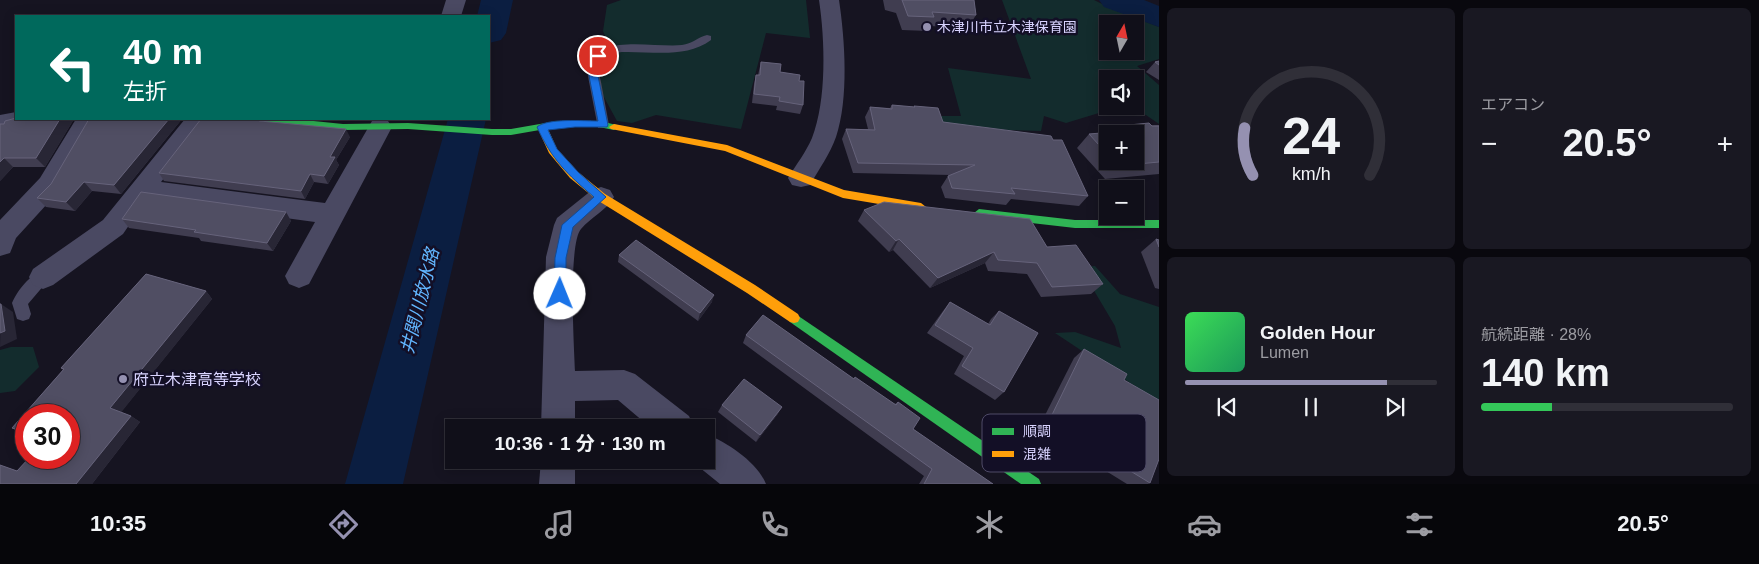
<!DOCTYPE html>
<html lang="ja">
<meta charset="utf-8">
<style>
body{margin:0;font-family:Helvetica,"Noto Sans JP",sans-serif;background:#191822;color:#f1f3f6;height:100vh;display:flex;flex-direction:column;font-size:19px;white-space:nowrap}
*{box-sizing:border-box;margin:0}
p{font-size:16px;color:#9c9ca2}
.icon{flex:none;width:28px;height:28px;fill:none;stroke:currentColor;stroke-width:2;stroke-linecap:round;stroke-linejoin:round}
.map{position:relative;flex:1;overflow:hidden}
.panel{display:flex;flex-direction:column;gap:8px;padding:8px;background:#09080e;width:600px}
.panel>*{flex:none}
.guide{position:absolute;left:15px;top:15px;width:475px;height:105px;border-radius:0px;box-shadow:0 2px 12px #0003,0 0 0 1px #302f38;background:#00695c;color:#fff;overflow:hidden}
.needle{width:32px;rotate:9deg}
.fabs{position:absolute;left:1099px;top:15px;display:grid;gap:10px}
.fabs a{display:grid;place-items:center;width:45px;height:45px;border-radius:0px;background:#100f19;box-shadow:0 2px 12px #0003,0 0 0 1px #302f38;font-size:25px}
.speed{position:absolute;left:15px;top:404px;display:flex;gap:10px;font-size:25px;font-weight:700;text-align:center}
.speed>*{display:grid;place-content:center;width:65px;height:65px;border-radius:50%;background:#100f19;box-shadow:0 2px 12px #0003,0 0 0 1px #302f38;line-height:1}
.speed .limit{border:8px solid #d22;background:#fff;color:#111}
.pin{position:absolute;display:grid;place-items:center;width:42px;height:42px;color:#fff;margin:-21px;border:2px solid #fff;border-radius:50%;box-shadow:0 1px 5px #0007}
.me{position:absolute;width:55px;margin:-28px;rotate:1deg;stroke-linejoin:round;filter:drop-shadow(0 0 4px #0008)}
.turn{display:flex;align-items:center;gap:18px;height:105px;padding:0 25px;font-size:22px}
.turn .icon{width:65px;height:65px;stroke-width:2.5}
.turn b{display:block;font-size:35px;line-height:42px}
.big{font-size:38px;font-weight:700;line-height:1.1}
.panel .card{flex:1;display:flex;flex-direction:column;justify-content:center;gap:8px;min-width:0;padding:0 18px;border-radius:8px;background:#191822}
.panel .dial{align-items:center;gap:0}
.dial svg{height:130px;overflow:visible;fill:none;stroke:#302f38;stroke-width:7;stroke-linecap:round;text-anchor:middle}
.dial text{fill:#f1f3f6;stroke:none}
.song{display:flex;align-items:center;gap:15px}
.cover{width:60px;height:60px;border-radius:8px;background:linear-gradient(135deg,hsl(130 70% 55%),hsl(150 70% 35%))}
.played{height:5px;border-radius:2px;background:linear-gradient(90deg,#9591b1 80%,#302f38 80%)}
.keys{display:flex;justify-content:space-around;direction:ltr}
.heat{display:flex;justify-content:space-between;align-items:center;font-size:28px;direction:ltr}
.charge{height:8px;border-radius:4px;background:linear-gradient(90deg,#34c759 28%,#302f38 0)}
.panel .tiles{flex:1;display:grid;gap:8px;grid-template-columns:repeat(2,1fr)}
.trip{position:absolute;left:445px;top:419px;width:270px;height:50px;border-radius:0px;background:#100f19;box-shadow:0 2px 12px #0003,0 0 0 1px #302f38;font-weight:700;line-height:50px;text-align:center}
.menu{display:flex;height:80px;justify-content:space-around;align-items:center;background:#06060a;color:#9c9ca2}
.menu .icon{width:35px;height:35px}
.menu .selected{color:#9591b1}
.menu b{font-size:22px;color:#f1f3f6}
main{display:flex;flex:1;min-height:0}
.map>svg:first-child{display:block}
.green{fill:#132c2d;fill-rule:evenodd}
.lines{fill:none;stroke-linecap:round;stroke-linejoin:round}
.river{fill:#0b1e41;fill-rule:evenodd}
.lane{fill:#4a4962;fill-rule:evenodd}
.street{fill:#4a4962;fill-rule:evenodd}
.fast{fill:#30b455;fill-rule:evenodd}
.slow{fill:#ff9f0a;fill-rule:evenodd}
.wall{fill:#403d50;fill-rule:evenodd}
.shaded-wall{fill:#282635}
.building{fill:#504e63;stroke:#66637b}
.route{fill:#1a73e8;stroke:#114b97}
.poi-dot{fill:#9591b1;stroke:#130f26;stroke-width:2}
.labels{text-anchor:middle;stroke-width:5;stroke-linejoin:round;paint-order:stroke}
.far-poi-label{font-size:14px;fill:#d9d4ff;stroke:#130f26;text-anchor:start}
.poi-label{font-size:16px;fill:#d9d4ff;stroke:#130f26;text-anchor:start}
.water-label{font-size:18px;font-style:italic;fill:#62b6ff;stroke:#130f26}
.key{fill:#130f26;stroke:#4e4a67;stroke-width:1}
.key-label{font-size:14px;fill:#d9d4ff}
</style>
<main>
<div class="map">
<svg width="1159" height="484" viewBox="0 0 1159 484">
<rect width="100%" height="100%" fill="#161421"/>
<g class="green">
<path d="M621,0H806L810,38L766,33L741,129L656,115L632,123L617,121L599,88L603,66L607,59L620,52L655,51L610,48L603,31L607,5Z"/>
<path d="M1002,0H1094L1110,8L1159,27V59L1137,66L1159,85V124L1146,115L1112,109L1066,123L1044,116L1041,131L942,128L939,116H961L948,68L1031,79ZM1108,24H1135V51H1108ZM1108,79H1135V106H1108Z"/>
<path d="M1095,266L1120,294L1159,307V402L1055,333L1075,332L1121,348L1115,326L1080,267Z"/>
<path d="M11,347H33L39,367L15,391L0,393V350Z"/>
</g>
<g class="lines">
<g class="river">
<path d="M481,0H513L506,33L501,40L489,43V16H477Z"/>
<path d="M1099,0H1144L1159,6V27L1104,7Z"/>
<path d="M448,119H486L403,484H345Z"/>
</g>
<g class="lane">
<path d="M707,35L711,36V40C685,59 652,51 622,52C612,53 602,55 598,66L609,125L608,128H598L586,66C599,33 654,48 682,45C692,44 698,37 707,35Z"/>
<path d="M43,271L49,272L51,277L28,304L31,314L29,319L23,321L17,319L12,303C18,290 29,275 43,271Z"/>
</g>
<g class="street">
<path d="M446,0H466L461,16H441Z"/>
<path d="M819,0H839C845,40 849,99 836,137C830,154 819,169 810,185L801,187L792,185L788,178C796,165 806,152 812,138C827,100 825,40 819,0Z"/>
<path d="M16,112V119H32L28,125L0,131V115Z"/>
<path d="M76,119H100L58,192L16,238L10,253L0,256V220L40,178Z"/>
<path d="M185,119H210L161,182L325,203L372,121L380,119L388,121L392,127L309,284L299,288L289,284L285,276L315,222L147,199L123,234L53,285L43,289L33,285L29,277L33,269L103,220Z"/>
<path d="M601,187L610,190L614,197C606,211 591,217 581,229C568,244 574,346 575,371L624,370L635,374L689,416L694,428H651L618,400L575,401V428H541L546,257L554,225L557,218L592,190Z"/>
<path d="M706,434C728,443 757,462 766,484H720L694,463L692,460H706Z"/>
<path d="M541,460H575V484H539Z"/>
</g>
<g class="fast">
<path d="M260,119H294L343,124L408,123L492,129H511L557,121H599L617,125L619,127L614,130L599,127H557L511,135H492L408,129L343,130L265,122Z"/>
<path d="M979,209L1075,220H1159V228H1075L979,217L974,213Z"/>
<path d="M794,313L1039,479L1041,484H1021L790,322L788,318L790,314Z"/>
</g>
<g class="slow">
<path d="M542,124L547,127L557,149L578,172L605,194L755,285L798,314L800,318L798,322L794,323L790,322L747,293L597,200L570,178L549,153L537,127Z"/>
<path d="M614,124L727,145L844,190L921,203L926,207L921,211L843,198L725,151L611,129L609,127Z"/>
</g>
</g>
<g class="wall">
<path d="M883,0H974L976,15L968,28L930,26L928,31L902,30L896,13L885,10Z"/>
<path d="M1159,61V80L1146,72L1155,62Z"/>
<path d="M761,62L780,72L799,81L803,105L800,114L776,110L777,106L752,103L754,84L756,75H758Z"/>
<path d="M892,105L914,107V106L943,122L1053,140L1088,196L1079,206L1011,199L1006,205L945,198L941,187L948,176L951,175L853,173L842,139L846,129H868L865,117L870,107L890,108Z"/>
<path d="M16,119H74L45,167H13L0,181L4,124Z"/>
<path d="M182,119L121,194L92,191L75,211L46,207L37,198Z"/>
<path d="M260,121L350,137L336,160L339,165L328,184L314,182L305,199L164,181L159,173Z"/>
<path d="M1159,125V174L1105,179L1077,148L1089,134L1103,133L1109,127ZM1108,134L1135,161H1108Z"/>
<path d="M864,210L1047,247L1103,284L1091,294L1041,297L1027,274L988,271L985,263L930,288L893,250L889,252L858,221Z"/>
<path d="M286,212L291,221L273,251L201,241L199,238L129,228L122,219Z"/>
<path d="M1156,239L1159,240V289L1155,288L1141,252Z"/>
<path d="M619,255L712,302L698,321L618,262Z"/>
<path d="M146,274L206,291L212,299L121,412L131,416L140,422L92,484H0V465L17,471L29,458H69V415H26V435L12,428L63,370L61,368Z"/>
<path d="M950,302L988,324L991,319L999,311L1004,392L995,400L954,374L964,356L927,333L943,311Z"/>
<path d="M746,335L854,379L895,404L898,402L913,429L993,484H919L924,476L743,343Z"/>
<path d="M1084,349L1150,483L1148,484H1127L1038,429L1074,358Z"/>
<path d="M722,405L782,407L777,415L756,442L718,412Z"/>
</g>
<g class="shaded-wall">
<path d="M60,119H74L45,167L36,158Z"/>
<path d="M169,119H182L121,194L114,185Z"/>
<path d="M346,129L350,137L336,160L339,165L328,184L324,176L330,157Z"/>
<path d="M4,158L13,167L0,181V162Z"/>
<path d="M310,174L314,182L305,199L301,191Z"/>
<path d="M84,182L92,191L75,211L66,202Z"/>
<path d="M286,212L291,221L273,251L267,243Z"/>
<path d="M899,239L893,250L889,252L896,241Z"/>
<path d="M994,252L985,263L930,288L938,278Z"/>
<path d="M206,291L212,299L119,415L110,408Z"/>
<path d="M714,295L712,302L698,321L700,313Z"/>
<path d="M1,304L13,312L17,339L0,347Z"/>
<path d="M782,407L777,415L756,442L760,435Z"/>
<path d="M131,416L140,422L92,484H76Z"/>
</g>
<g class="building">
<path d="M902,0H974L976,15L932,12L934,17L908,16Z"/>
<path d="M1159,61V65L1155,62Z"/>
<path d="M761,62L781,64L780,72L800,75L799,81H804L803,105L779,101L780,97L754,94L756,75H760Z"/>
<path d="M892,105L915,107L914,106L938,108L943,122L1051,136L1053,140H1062L1088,196L1011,188L1015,194L952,188L948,176L975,165L858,163L846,129L875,130L870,107L892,109Z"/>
<path d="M16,118L60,119L36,158H4L0,162V124H4L5,121Z"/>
<path d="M89,119H169L114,185L84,182L66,202L37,198L51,184Z"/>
<path d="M201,119H254L260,121L346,129L330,157H335L324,176L310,174L301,191L159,173Z"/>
<path d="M1149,123L1152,126H1159V162L1117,166L1113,161H1135V134H1108V155L1089,134L1113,132L1109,127Z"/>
<path d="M141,192L286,212L267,243L194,232L196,230L122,219Z"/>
<path d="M884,202L1030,219L1047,247L1076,245L1103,284L1052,287L1037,263L998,260L994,252L938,278L899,239L896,241L864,210Z"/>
<path d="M1156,239L1159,240V247Z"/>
<path d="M636,240L714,295L700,313L619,255Z"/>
<path d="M146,274L206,291L110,408L131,416L76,484H0V465L17,471L29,458H69V415H26V433L12,428L64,369L61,368Z"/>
<path d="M950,302L990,325L999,311L1038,333L1004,392L962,366L973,348L935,325Z"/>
<path d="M0,304H1L5,331L0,333Z"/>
<path d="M763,315L854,379L855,377L896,405L898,402L920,418L913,429L993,484H924L932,469L746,335Z"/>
<path d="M1084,349L1127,374L1124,380L1159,400V459L1150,483L1049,421Z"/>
<path d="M744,379L782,407L760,435L722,405Z"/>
</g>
<path class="route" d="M595,54L602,56L596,66L608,125L607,127H575L548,130L557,149L578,172L606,197L573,227L566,258V294L560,299L554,294L555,258L562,225L594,197C567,174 552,160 537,127C547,118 584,121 598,121L587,66Z"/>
<g class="poi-dot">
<circle cx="927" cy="27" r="5"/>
<circle cx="123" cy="379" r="5"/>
</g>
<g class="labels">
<g class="far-poi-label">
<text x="937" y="32">木津川市立木津保育園</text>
</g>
<g class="poi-label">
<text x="133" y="385">府立木津高等学校</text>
</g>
<g class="water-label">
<text transform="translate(420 301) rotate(-76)" y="6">井関川放水路</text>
</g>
</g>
<rect x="982" y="414" width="164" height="58" rx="8" class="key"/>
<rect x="992" y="428" width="22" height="7" fill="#30b455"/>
<rect x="992" y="451" width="22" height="6" fill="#ff9f0a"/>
<g class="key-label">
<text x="1023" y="436">順調</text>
<text x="1023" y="459">混雑</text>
</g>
</svg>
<div class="fabs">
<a><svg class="needle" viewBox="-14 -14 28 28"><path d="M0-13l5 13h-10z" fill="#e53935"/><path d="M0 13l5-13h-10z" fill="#9c9ca2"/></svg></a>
<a><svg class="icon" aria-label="sound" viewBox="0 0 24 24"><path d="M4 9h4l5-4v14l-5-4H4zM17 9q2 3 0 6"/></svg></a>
<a>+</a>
<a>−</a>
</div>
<div class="speed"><div class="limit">30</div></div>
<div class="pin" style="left:598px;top:56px;background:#d93025"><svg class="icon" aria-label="arrive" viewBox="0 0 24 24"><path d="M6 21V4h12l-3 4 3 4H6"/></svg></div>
<svg class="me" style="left:560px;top:294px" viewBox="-20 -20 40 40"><circle r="19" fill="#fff"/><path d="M0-13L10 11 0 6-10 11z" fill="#1a73e8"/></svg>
<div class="trip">10:36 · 1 分 · 130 m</div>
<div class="guide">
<div class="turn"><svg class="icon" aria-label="left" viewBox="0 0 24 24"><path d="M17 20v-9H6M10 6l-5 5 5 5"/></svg><div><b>40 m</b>左折</div></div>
</div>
</div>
<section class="panel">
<div class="tiles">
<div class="card dial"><svg viewBox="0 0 100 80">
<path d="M14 69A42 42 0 1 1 86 69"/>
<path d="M14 69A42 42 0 0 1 9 40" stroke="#9591b1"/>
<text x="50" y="56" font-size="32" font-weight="700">24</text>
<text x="50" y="72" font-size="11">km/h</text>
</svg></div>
<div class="card"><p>エアコン</p>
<div class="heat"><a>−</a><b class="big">20.5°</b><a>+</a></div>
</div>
<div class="card">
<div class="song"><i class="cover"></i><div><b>Golden Hour</b><p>Lumen</p></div></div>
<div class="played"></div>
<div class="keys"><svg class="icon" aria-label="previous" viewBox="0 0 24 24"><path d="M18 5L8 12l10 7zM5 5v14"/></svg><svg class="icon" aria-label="pause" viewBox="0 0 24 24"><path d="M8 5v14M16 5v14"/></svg><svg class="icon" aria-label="next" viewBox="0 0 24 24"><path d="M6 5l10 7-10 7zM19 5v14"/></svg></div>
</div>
<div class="card"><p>航続距離 · 28%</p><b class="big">140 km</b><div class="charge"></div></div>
</div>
</section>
</main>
<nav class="menu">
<b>10:35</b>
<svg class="icon selected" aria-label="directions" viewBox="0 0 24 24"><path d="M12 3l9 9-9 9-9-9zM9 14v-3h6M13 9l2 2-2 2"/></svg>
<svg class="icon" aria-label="music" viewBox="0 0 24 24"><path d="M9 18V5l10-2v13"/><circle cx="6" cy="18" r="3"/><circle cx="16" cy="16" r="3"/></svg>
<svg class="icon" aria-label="phone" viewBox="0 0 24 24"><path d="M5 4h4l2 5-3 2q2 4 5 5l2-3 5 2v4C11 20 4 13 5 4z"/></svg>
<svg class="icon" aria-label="climate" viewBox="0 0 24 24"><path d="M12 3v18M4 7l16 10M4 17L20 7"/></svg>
<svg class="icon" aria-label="car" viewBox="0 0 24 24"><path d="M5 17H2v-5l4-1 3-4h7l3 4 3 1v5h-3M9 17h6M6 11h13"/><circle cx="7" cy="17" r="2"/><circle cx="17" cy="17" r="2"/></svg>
<svg class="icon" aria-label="filters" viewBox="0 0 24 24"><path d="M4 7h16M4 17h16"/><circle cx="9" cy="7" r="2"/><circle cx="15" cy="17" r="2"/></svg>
<b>20.5°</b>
</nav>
